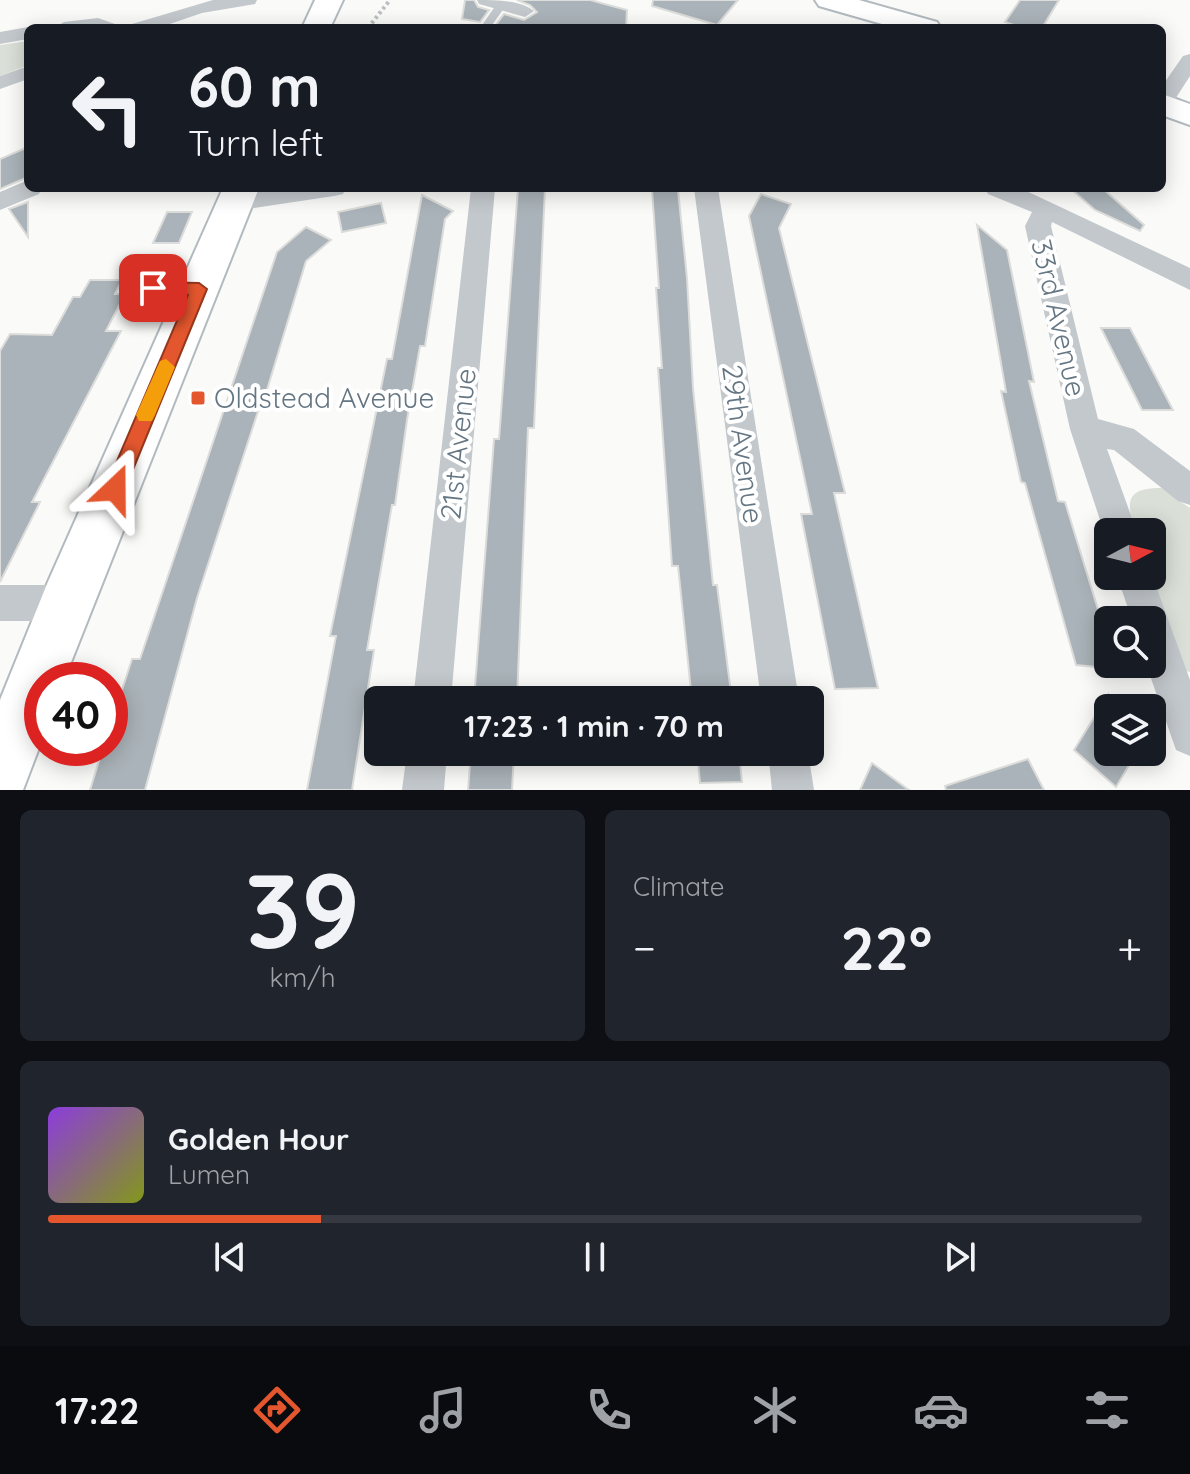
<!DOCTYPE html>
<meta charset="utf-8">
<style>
body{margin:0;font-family:Quicksand,sans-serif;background:#20242c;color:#f1f3f6;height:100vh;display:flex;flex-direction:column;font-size:30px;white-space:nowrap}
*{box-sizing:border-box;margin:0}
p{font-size:26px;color:#9ea1a6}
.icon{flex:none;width:44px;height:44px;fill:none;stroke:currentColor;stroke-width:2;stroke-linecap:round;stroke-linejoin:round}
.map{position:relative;height:790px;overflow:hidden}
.panel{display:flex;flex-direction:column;gap:20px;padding:20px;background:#0d0f14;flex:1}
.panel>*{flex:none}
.banner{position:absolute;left:24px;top:24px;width:1142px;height:168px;border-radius:12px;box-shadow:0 4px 20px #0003;background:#171b24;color:#f1f3f6;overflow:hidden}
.needle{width:52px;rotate:83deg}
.controls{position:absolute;left:1094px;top:518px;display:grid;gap:16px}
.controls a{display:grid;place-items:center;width:72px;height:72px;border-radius:12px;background:#171b24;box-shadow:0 4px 20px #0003;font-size:40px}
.speed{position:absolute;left:24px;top:662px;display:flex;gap:16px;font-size:40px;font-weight:700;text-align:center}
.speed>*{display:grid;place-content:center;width:104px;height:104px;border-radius:50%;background:#171b24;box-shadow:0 4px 20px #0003;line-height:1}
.speed .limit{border:12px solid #d22;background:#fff;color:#111}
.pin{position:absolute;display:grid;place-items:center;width:68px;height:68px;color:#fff;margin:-34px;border-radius:16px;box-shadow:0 4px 12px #0006}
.me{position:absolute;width:88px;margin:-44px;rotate:23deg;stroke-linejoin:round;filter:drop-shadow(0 0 6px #0008)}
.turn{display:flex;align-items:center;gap:28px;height:168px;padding:0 32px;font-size:36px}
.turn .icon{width:104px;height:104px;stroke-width:2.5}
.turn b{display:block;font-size:56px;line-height:68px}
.big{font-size:60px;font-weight:700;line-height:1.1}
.panel .tile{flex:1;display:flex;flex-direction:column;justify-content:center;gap:12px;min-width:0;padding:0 28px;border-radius:12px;background:#20242c}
.panel .dial{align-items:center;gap:0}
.dial b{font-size:104px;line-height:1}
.song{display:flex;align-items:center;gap:24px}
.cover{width:96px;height:96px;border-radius:12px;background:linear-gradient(135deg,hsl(270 70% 55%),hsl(70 70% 35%))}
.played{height:8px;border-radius:4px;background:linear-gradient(90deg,#e4572e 25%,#363941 25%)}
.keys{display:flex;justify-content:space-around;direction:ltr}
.heat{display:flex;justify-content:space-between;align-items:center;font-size:44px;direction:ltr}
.panel .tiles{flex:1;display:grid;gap:20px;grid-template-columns:1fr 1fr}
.tile:last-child{grid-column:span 2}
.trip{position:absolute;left:364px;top:686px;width:460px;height:80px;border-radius:12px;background:#171b24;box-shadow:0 4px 20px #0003;font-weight:700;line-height:80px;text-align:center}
.menu{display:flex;height:128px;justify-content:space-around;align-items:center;background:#090b0e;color:#9ea1a6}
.menu .icon{width:56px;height:56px}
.menu .current{color:#e4572e}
.menu b{font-size:36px;color:#f1f3f6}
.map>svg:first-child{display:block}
.green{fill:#dadfd7}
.building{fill:#aab3b9;stroke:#dcdcda;stroke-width:2}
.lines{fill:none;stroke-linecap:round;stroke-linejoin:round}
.secondary-casing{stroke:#b3babf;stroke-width:4}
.path{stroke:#bbbfc2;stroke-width:4;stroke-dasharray:3 3;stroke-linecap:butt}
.lane{fill:#c3c8cc;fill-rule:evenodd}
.street{fill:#c3c8cc;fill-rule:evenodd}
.secondary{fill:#fff;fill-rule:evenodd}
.route{fill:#e4572e;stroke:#94391e;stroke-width:2}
.slow{fill:#f59e0b}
.poi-dot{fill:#e4572e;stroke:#fff;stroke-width:3}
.labels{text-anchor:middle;stroke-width:8;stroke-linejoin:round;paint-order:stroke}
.street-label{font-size:28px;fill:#657683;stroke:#fff}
.poi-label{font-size:28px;fill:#657683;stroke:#fff;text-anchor:start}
</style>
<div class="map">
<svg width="1190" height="790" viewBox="0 0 1190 790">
<rect width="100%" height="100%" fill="#fafaf8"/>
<g class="green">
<path d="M28,41V65L0,76V45Z"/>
<path d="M1161,488L1177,492L1175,498L1190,508V672L1185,671L1152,576V532H1135C1127,503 1124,488 1161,488Z"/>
</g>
<g class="building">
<path d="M465,0H474L478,7L489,10L480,22L462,19Z"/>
<path d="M517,0H590L627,10L626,28H515L496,25L504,14L524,20L537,12L530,5Z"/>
<path d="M653,0H738L717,25L652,6Z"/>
<path d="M1020,0H1059L1042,28H1023L1005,22Z"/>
<path d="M28,147V177L0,189V159Z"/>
<path d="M518,188H545L534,428H528L517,700H474L494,439H499Z"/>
<path d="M1070,188H1102L1144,225L1140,231L1095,210Z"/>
<path d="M652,190H678L687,278L693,388L713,585H717L732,700H692L678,566H672L658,368H662L656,288H659Z"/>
<path d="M761,194L791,204L779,228L845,493H834L878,688L835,689L801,514H812L749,216Z"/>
<path d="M422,195L453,211L445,219L425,346H420L407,420L395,505H392L367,650H374L352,790H307L336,636H330L387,359H392Z"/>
<path d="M28,202V237L9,209Z"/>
<path d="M381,203L386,223L342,232L338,212Z"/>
<path d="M167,212H192L179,243H153Z"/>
<path d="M977,225L1007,250L1034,382L1029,381L1058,501L1065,502L1108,642V664H1114L1116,669L1076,665L1025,483L1021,482L1001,391L1006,392Z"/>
<path d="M306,227L331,240L306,261L266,393H264L197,598L145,790H90L103,748H110V727L132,659H140L277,252Z"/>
<path d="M90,280H122L115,294H125L106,331H121L32,502H40L0,582V351L10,334L52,335L73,297H80Z"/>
<path d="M1101,328H1130L1173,410H1142Z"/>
<path d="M1108,695V752H1137L1116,787L1074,750Z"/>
<path d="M471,752H514L512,790H468Z"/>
<path d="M697,752H739L742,782L700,783Z"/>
<path d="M1028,759L1044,790H946L945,786Z"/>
<path d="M872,763L909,790H860Z"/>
</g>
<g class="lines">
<defs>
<g id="secondary">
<path d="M315,0H343L330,28H302Z"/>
<path d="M815,0H859L937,22L941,28H896L819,6Z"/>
<path d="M1162,94L1190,104V125L1162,115Z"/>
<path d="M223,188H259L64,680H42V740L23,790H0V700L47,584Z"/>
</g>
</defs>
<use href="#secondary" class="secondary-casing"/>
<path class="path" d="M368,28L390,0"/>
<g class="lane">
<path d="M498,2L507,4L490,28H480Z"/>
<path d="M153,283L199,284L206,289C197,298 155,297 146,288Z"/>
</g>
<g class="street">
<path d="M213,0H257L255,4L202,13L158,28H129L132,24Z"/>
<path d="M477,0C495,0 521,0 534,11L525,17L479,4Z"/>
<path d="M98,18L115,24L118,28H54L64,22Z"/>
<path d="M28,27L32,28H28V39L0,44V32Z"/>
<path d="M1190,54V76L1170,107L1162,109V86L1183,56Z"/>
<path d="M28,66V79L0,89V76Z"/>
<path d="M28,180V188H42L39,194L0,210V192Z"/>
<path d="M279,188H346L343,194L334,196L235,211L226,209L223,203L226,197Z"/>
<path d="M471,188H495L451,700H413Z"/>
<path d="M694,188H718L799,700H761Z"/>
<path d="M985,188H1020L1190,268V290L1052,222L1051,226L1098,419L1134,429L1190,471V505L1178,501L1114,450L1107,449L1137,532H1108V544L1070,429L1025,226L1032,212L988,194Z"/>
<path d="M1152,575L1190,680V756L1176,750L1146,664H1152V620H1132L1117,576Z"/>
<path d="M0,585H66L79,590L84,603L79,616L66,621H0Z"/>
<path d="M407,752H447L444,790H402Z"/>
<path d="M768,752H808L814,790H772Z"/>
</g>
<use href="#secondary" class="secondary"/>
</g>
<path class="route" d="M153,282L199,283L207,289L125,489L122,495L115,498L108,495L105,489L188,295L147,293V284Z"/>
<path class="slow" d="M166,359L175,367L155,415L152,421H139L136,415L160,361Z"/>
<rect class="poi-dot" x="190" y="390" width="16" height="16" rx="4"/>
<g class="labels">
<g class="street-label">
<text transform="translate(1059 318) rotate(77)" y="10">33rd Avenue</text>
<text transform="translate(458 444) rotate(-84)" y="10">21st Avenue</text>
<text transform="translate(743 444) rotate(82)" y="10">29th Avenue</text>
</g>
<g class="poi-label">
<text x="214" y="408">Oldstead Avenue</text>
</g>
</g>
</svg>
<div class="controls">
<a><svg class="needle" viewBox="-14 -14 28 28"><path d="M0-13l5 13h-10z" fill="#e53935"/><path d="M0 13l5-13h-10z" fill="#9ea1a6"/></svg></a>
<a><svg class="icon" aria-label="search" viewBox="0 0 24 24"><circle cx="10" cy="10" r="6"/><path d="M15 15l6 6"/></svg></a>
<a><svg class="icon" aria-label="layers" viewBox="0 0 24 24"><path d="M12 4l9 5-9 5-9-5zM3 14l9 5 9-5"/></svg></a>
</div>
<div class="speed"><div class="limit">40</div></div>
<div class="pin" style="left:153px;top:288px;background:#d93025"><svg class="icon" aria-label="arrive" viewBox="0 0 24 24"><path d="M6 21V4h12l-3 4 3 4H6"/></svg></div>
<svg class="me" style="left:115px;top:489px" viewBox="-20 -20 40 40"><path d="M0-17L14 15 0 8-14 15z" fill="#e4572e" stroke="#fff" stroke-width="4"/></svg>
<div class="trip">17:23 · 1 min · 70 m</div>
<div class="banner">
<div class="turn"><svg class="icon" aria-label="left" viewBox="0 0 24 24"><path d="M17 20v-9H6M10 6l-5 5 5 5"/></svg><div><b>60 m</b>Turn left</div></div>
</div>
</div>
<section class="panel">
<div class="tiles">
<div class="tile dial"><b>39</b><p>km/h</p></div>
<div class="tile"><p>Climate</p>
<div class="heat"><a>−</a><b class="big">22°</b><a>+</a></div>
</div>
<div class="tile">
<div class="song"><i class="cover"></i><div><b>Golden Hour</b><p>Lumen</p></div></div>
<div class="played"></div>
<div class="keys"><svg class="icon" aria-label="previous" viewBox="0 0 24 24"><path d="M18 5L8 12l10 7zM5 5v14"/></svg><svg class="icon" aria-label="pause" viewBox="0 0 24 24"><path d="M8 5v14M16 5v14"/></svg><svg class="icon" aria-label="next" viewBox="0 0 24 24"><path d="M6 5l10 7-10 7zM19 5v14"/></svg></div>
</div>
</div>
</section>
<nav class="menu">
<b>17:22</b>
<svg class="icon current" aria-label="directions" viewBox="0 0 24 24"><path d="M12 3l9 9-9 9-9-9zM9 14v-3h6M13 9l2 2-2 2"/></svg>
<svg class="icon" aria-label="music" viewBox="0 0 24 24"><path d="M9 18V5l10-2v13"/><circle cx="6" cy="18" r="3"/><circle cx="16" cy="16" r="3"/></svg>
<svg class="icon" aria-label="phone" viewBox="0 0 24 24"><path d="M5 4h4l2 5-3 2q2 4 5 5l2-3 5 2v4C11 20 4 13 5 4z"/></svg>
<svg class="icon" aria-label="climate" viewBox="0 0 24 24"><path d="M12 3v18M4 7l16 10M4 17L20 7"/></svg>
<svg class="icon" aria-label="car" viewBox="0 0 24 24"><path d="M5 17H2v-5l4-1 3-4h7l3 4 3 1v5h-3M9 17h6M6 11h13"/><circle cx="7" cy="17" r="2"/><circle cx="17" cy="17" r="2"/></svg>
<svg class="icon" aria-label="filters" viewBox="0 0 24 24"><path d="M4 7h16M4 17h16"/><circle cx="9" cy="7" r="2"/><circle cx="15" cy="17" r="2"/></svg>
</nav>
